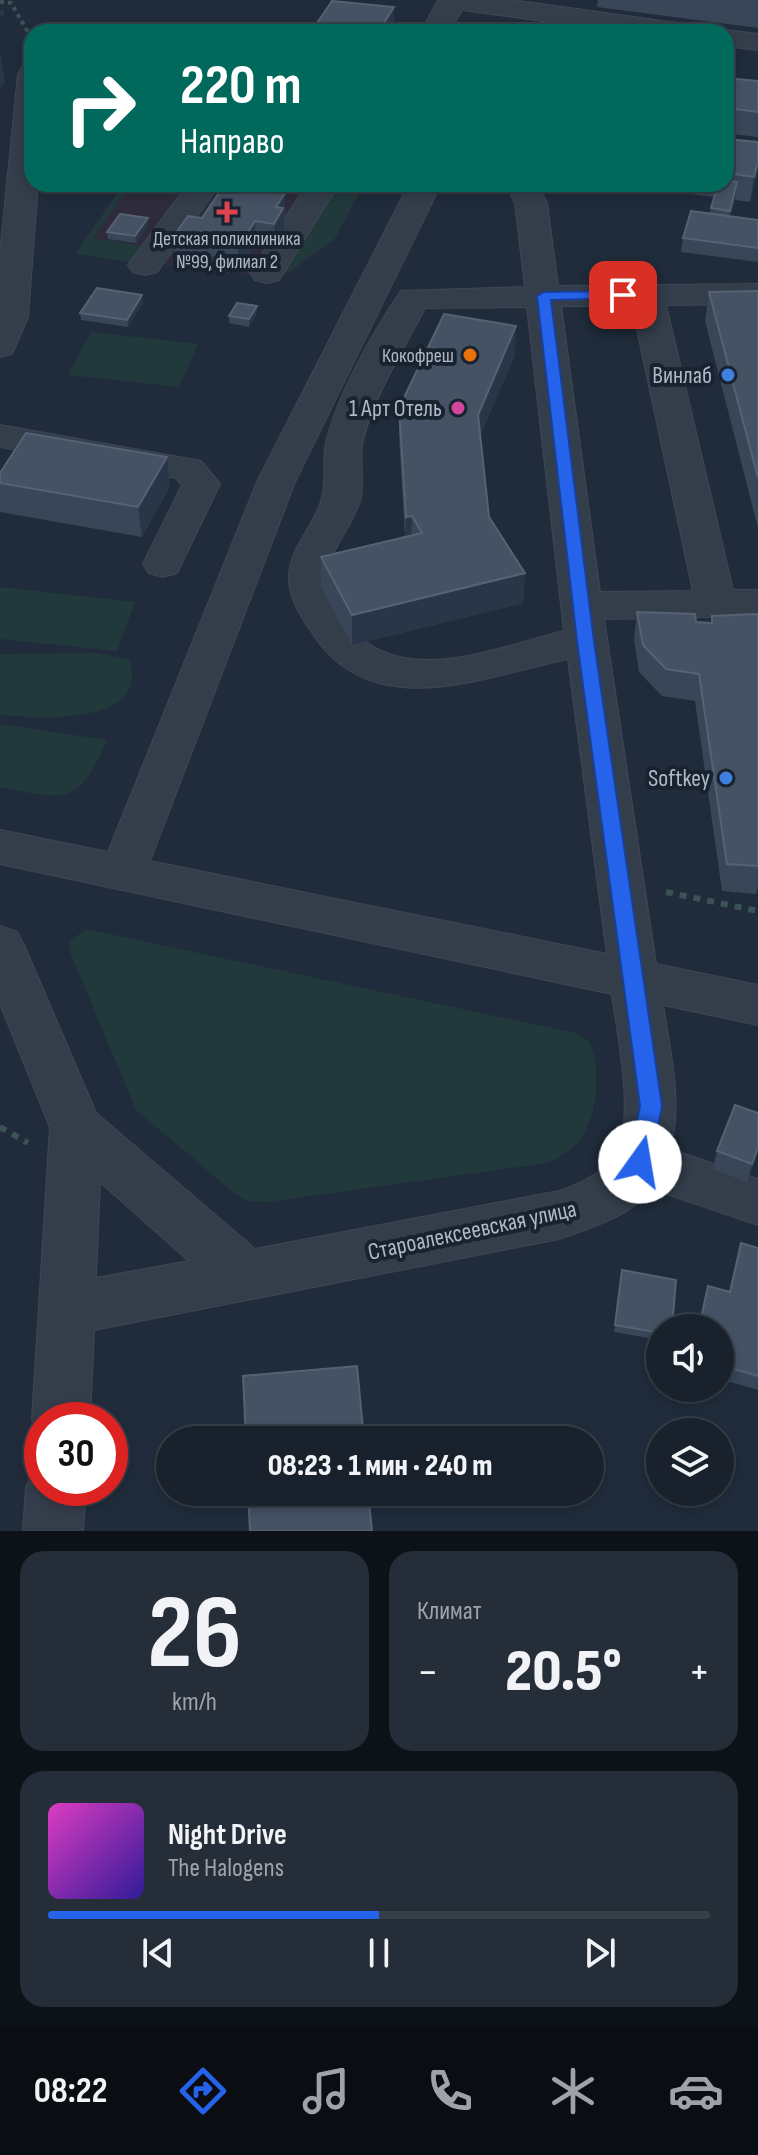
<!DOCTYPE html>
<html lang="ru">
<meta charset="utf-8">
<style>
body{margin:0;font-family:"Sofia Sans Condensed",sans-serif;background:#252e38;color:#f1f3f6;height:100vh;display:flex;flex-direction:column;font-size:30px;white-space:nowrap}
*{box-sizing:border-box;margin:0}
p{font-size:26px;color:#9fa3a9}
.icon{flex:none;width:44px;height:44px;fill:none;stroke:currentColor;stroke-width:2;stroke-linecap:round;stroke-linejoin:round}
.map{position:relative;height:1531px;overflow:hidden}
.drawer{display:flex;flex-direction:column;gap:20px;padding:20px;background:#0d1218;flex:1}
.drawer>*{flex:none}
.guide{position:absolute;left:24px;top:24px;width:710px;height:168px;border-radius:24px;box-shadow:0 4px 12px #0003,0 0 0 2px #363e48;background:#00695c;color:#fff;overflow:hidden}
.buttons{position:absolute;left:646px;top:1314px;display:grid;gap:16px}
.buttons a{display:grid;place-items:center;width:88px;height:88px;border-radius:50%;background:#18212c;box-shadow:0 4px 12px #0003,0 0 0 2px #363e48;font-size:40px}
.speed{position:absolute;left:24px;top:1402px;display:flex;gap:16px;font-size:40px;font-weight:700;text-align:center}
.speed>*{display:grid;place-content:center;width:104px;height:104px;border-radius:50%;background:#18212c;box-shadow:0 4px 12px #0003,0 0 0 2px #363e48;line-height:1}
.speed .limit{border:12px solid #d22;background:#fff;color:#111}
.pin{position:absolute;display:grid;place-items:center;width:68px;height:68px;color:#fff;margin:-34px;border-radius:16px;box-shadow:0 4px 12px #0006}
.me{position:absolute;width:88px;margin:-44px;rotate:13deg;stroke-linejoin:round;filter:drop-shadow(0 0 6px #0008)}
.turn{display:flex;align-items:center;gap:28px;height:168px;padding:0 24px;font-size:36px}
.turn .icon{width:104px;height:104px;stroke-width:2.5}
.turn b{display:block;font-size:56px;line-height:68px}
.big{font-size:60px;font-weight:800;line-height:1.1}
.drawer .widget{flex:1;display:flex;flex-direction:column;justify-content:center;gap:12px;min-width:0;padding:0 28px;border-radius:24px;background:#252e38}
.drawer .dial{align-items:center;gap:0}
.dial b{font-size:104px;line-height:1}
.song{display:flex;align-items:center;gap:24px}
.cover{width:96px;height:96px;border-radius:12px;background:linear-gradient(135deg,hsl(310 70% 55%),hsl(250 70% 35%))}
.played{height:8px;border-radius:4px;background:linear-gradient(90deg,#2563eb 50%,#363e48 50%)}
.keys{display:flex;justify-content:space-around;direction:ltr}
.heat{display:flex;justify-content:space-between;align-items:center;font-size:44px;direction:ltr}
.drawer .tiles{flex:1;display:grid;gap:20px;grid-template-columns:1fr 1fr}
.widget:last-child{grid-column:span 2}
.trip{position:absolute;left:156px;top:1426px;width:448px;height:80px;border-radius:40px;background:#18212c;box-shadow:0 4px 12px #0003,0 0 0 2px #363e48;font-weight:800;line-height:80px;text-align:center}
.tabs{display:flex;height:128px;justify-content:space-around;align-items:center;background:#0a0d12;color:#9fa3a9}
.tabs .icon{width:56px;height:56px}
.tabs .on{color:#2563eb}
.tabs b{font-size:36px;color:#f1f3f6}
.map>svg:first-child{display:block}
.medical{fill:#2e2c3c}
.green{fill:#22393c}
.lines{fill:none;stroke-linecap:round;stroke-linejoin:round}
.minor-casing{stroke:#3d4755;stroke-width:2}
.path-far1{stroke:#3b5355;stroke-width:4;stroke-dasharray:4 4;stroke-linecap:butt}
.path{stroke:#3b5355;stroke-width:6;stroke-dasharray:7 7;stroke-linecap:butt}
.minor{fill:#343e4b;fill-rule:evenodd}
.wall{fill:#384658}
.shaded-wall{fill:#293648}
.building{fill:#455264;stroke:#556274;stroke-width:2}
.route{fill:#2563eb;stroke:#184099;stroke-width:2}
.health-dot{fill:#e0444e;stroke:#192330;stroke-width:3}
.food-dot{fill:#e8710a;stroke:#192330;stroke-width:3}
.shop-dot{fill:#3f7fe0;stroke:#192330;stroke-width:3}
.hotel-dot{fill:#d1479c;stroke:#192330;stroke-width:3}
.labels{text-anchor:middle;stroke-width:8;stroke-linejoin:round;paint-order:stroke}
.far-poi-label{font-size:20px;fill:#afb8c8;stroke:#192330}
.poi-label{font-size:24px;fill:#afb8c8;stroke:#192330;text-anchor:end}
.street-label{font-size:24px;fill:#afb8c8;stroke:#192330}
</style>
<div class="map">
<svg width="758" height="1531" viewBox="0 0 758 1531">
<rect width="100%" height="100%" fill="#202c3b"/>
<path class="medical" d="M124,184H364L334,240L289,273L273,277L75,254Z"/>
<g class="green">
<path d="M124,184H131L93,238L149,247L138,263L75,254Z"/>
<path d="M338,184H364L334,240L283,275Z"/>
<path d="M91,332L198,344L179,387L68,375Z"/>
<path d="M0,587L135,602L117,651L0,639Z"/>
<path d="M95,653L129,659C152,727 38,718 0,715V654Z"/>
<path d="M0,724L107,740C78,807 66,800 0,787Z"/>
<path d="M86,929L575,1033L589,1041C602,1069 598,1117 579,1141C571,1151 559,1157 548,1163L267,1202L248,1201L234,1193L136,1110L70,952L69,942Z"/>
</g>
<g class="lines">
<defs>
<g id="minor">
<path d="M438,0H512L684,24L694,26L698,32H624L462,10L449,32H421Z"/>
<path d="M726,30L758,34V50L726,46V32H716Z"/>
<path d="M32,65V184H38L28,317L12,354L0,357V254L18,74L22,68Z"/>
<path d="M188,184H220L157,272L145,275L133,272L128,265Z"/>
<path d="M307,184H339L279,280L267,283L255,280L250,273Z"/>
<path d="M409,184H441L295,482L150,861L607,954L568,659C482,677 370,726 311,631C300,615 288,596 289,576C290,546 315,526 322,498C327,480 322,461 326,443C337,395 373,332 401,291L525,287L515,203L505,184H537L547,203L558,286L758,284V304L666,305L733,590H758V616L604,619L656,964L758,985V1025L663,1005C670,1051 683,1103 670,1149L758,1179V1225L652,1189C629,1217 592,1227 559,1239L94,1330L90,1420H42V1440L32,1420L50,1127L0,1004V926L17,932L24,945L96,1113L255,1249L559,1191C578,1185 598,1175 612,1160C638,1129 617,1032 612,994L0,864V830L108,852L257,482ZM561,306H632L693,591L600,592ZM527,307L564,631C498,647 398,691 348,624C337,610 328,591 329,573C331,546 352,527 360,501C366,481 358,460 363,440C375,393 403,351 425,308ZM100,1182L189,1261L96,1278Z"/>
<path d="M0,425L201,461L220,484L177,573L163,577L149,573L143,564L182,485L176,478L0,447Z"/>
<path d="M42,1464V1488H86L83,1531H23L26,1488L35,1467Z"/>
</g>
</defs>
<use href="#minor" class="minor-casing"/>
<g class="path-far1">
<path d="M0,2L11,3L32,39"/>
<path d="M186,264L232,271"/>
</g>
<g class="path">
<path d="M666,892L758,911"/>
<path d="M0,1127L28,1143"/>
</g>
<use href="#minor" class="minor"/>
</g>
<g class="wall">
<path d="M598,0H758V28L597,7Z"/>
<path d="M726,78L758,81V137L732,134L731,139L758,170L750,202L735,200L730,216L758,220V262L681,252L683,238L710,213L714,197L656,190L657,184H726Z"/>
<path d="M285,198L284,230L275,246L256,242L239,270L175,259L173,237L202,218Z"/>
<path d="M148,225L136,243L108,239L107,232Z"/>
<path d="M758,291V528L705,321L709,292Z"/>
<path d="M143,302L128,327L81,320L80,313Z"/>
<path d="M257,306V313L249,327L229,323V316Z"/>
<path d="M515,355L480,436L489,517L525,573L523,603L352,645L321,587V557L405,537L399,437V408Z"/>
<path d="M0,473L170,486L142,537L0,512Z"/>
<path d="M637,612L696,622L711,623L712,616L758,614V887L756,894L722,891L695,701L662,696L639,672L634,640Z"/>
<path d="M758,1113V1152L747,1182L713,1169L717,1151Z"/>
<path d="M758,1248V1390L720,1379V1328Z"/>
<path d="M622,1270L660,1328V1340L614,1332Z"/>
</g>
<g class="shaded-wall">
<path d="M394,7V32H378Z"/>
<path d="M3,8L4,14L0,18V11Z"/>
<path d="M1,56L5,83L0,88V57Z"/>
<path d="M736,109L732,134L726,157L727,139Z"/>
<path d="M758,161V170L750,202L754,177Z"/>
<path d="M737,182L735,200L727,229L730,211Z"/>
<path d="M279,184H294L285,198L284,230L275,246L274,191Z"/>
<path d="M148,218V225L136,243L135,236Z"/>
<path d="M255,221L256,242L239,270L238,248Z"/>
<path d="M142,295L143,302L128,327L127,320Z"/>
<path d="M257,306V313L249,327V319Z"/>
<path d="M516,326L515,355L477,444L478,415Z"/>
<path d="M167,457L170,486L142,537L138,507Z"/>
<path d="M412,516L411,546L405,547L406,517Z"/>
<path d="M525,573L523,603L352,645V615Z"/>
<path d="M758,1147V1152L747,1182L752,1164Z"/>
</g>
<g class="building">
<path d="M332,1L394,7L378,32H311Z"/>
<path d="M91,28L119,32H87Z"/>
<path d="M726,78L758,81V112L736,109L727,139L758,142V161L754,177L726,173Z"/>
<path d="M726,180L737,182L730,211L711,208L718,184H726Z"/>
<path d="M225,184H279L274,191L285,193L276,207L283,208L274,224L255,221L238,248L173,237L188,216L202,218Z"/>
<path d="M691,211L758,220V248L683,238Z"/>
<path d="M120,214L148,218L135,236L107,232Z"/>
<path d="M97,288L142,295L127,320L80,313Z"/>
<path d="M758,291V478L709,292Z"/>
<path d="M237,303L257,306L249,319L229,316Z"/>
<path d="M444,314L516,326L478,415L489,517L525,573L352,615L321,557L422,533L412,516L406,517L399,408Z"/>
<path d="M26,433L167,457L138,507L0,483V473Z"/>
<path d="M637,612L695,614L696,622L712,623V616L758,614V866L727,864L699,674L666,669L643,645Z"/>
<path d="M735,1105L758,1113V1147L752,1164L717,1151Z"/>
<path d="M741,1243L758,1248V1376L720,1365V1328H699L708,1286L730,1292Z"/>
<path d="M622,1270L676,1280L672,1328H660V1333L615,1325Z"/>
<path d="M357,1366L364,1440H246L243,1376Z"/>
<path d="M248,1492H368L372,1531H250Z"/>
</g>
<path class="route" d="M623,291L630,295L628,298L551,300L594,641L662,1106L651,1162L648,1168H633L629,1162L640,1106L577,641L537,296L544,292Z"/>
<path class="health-dot" d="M223 200h8v8h8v8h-8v8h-8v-8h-8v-8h8z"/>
<circle class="food-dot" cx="470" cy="355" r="8"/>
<g class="shop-dot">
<circle cx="728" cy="375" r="8"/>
<circle cx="726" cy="778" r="8"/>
</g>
<circle class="hotel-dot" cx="458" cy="408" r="8"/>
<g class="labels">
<g class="far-poi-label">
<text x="227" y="245">Детская поликлиника<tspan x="227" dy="23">№99, филиал 2</tspan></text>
<text x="454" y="362" text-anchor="end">Кокофреш</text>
</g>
<g class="poi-label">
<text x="712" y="383">Винлаб</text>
<text x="442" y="416">1 Арт Отель</text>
<text x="710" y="786">Softkey</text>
</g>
<g class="street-label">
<text transform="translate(472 1230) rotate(-12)" y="8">Староалексеевская улица</text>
</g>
</g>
</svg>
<div class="buttons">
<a><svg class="icon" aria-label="sound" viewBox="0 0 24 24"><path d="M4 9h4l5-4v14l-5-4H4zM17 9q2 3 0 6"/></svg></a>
<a><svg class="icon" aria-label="layers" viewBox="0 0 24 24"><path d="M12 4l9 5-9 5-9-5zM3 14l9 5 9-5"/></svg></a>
</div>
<div class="speed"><div class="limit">30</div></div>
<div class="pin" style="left:623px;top:295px;background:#d93025"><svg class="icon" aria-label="arrive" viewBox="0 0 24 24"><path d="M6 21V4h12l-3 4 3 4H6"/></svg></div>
<svg class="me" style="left:640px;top:1162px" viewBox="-20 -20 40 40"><circle r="19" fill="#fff"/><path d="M0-13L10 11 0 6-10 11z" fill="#2563eb"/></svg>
<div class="trip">08:23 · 1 мин · 240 m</div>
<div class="guide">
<div class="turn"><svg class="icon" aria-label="right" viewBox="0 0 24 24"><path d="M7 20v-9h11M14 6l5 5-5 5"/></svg><div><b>220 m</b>Направо</div></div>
</div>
</div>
<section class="drawer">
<div class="tiles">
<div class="widget dial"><b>26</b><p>km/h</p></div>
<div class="widget"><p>Климат</p>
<div class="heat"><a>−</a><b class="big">20.5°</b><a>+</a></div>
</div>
<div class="widget">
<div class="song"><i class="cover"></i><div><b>Night Drive</b><p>The Halogens</p></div></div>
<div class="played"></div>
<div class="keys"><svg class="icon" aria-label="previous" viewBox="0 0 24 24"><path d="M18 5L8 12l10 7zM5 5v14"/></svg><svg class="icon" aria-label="pause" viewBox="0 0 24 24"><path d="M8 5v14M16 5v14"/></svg><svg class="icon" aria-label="next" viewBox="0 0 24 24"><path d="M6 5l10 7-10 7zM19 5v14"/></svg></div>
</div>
</div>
</section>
<nav class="tabs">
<b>08:22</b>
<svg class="icon on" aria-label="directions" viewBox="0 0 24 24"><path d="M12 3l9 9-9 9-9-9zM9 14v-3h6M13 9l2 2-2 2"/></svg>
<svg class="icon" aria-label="music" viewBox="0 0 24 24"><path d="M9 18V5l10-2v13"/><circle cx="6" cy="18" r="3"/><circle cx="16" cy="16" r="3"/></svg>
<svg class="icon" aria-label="phone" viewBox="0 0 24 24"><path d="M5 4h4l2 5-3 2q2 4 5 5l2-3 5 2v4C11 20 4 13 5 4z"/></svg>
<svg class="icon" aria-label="climate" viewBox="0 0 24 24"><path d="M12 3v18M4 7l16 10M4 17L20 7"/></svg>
<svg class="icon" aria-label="car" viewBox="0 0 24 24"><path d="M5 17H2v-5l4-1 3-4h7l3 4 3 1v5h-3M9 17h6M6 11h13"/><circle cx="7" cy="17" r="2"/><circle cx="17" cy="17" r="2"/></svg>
</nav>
